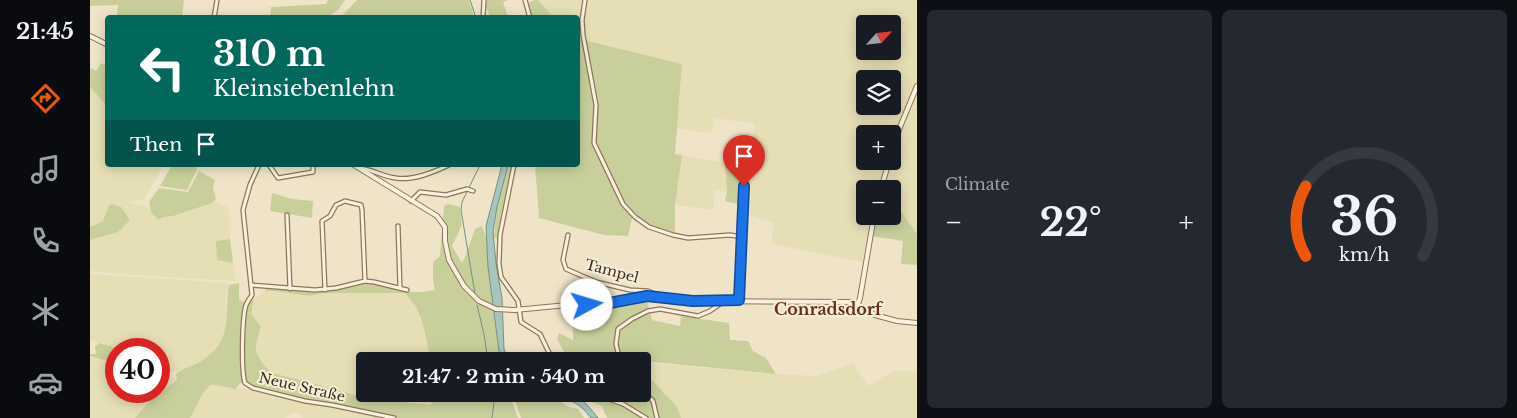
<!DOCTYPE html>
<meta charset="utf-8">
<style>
body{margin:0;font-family:"Libre Baskerville",serif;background:#242831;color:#f1f3f6;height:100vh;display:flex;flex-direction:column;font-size:19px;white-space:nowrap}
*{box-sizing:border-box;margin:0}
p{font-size:16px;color:#9ea1a6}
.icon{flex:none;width:28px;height:28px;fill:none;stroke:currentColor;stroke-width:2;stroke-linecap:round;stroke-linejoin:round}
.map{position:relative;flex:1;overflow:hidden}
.side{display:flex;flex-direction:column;gap:10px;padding:10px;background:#0d0f14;width:600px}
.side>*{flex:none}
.banner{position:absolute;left:15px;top:15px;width:475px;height:152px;border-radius:5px;box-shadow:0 2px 12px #0003;background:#00695c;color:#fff;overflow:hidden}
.needle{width:32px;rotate:63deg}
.tools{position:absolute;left:766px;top:15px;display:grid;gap:10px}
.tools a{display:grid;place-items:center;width:45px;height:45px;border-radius:5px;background:#171b24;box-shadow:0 2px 12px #0003;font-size:25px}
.speed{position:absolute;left:15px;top:338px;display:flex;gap:10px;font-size:25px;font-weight:700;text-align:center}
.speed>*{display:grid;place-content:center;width:65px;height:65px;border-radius:50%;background:#171b24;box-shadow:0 2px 12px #0003;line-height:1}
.speed .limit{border:8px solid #d22;background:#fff;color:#111}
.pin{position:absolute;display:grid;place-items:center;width:42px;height:42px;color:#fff;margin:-51px -21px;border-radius:50% 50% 50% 0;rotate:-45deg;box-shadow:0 0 5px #0007}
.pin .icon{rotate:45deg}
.me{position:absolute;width:55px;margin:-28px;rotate:84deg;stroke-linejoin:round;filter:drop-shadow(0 0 4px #0008)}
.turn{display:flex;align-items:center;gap:18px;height:105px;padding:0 25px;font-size:22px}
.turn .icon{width:65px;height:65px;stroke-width:2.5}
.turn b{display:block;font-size:35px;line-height:42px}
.then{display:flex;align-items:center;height:48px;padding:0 25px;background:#0003;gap:10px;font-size:19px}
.big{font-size:38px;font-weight:800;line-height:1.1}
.side .widget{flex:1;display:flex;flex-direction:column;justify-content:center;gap:8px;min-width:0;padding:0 18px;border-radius:8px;background:#242831}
.side .dial{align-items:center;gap:0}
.dial svg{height:130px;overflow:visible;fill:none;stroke:#363941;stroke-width:7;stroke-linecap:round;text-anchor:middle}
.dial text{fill:#f1f3f6;stroke:none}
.heat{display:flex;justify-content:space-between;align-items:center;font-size:28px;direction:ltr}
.side .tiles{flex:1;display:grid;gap:10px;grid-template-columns:repeat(2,1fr)}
.trip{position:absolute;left:266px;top:352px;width:295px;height:50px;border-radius:5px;background:#171b24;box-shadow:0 2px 12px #0003;font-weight:800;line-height:50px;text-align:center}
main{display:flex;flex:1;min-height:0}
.tabs{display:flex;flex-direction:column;width:90px;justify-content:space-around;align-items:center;background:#090b0e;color:#9ea1a6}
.tabs .icon{width:35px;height:35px}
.tabs .selected{color:#ea580c}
.tabs b{font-size:22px;color:#f1f3f6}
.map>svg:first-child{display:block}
.farmland{fill:#e6deb5;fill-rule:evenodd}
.green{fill:#c9cf9b}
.water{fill:#a9c4bc;stroke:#6f938a}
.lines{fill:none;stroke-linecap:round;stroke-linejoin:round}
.stream{stroke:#6f938a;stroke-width:1}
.minor-casing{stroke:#8d765c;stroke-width:5.5}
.tertiary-casing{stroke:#8d765c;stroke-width:6}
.minor{stroke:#faf1dc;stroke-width:3}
.tertiary{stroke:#faf1dc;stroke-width:4}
.route-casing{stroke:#114b97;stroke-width:12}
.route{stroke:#1a73e8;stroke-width:9}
.labels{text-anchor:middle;stroke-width:4;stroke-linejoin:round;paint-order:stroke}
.street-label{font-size:14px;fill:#3d2e20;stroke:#f7eed8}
.quarter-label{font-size:16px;font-weight:bold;fill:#6b2e1e;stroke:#f7eed8}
</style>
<main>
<nav class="tabs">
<b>21:45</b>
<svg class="icon selected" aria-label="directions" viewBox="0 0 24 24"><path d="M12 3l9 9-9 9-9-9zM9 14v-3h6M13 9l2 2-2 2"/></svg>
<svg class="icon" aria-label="music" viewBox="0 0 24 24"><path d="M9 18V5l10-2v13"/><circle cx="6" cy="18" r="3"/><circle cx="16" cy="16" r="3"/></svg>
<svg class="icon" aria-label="phone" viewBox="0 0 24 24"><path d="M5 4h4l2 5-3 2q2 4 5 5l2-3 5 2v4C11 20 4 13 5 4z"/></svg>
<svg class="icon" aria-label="climate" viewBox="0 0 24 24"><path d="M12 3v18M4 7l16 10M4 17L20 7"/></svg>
<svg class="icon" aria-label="car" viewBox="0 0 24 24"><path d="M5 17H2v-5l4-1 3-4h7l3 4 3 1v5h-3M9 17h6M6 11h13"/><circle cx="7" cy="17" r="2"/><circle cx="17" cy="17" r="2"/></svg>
</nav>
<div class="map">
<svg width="827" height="418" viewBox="0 0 827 418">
<rect width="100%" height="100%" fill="#f0e4c8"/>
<g class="farmland">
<path d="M448,0H827V82L814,108L803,141L802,134H775V161H796L788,189H775V216H781L772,262L682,244L683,222L654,214L657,165L665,124L625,118L621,133L585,128L590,100L592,64L498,41L493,35L488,33V18L463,17ZM775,24H802V51H775ZM775,79H802V106H775Z"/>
<path d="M827,86V234L803,200L802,189H794L793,187L800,161H802L803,152Z"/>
<path d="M0,87L11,97L17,107L18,165H74L53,200L39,201V203L56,206L68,220L124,201L136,206L139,209L140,239L133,240L137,261L143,263L146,281L57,276L0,271V240L17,236L39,221L36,213L28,205L22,204L19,205L13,221L0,227Z"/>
<path d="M592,155L635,163L637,192L625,190L623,210L585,205Z"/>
<path d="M0,274L137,283L139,285L136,298L137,319L136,332L133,339L120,355L103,366L90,371L73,372L69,371V349H30L0,340Z"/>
<path d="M175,291H183L220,296L235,293H314L322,300L329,313L341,361H275V394H346V401L339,405L275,398L211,380L180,373L166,354V343L170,335L171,326L161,314L164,299Z"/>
<path d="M0,357L26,365V391H69V373L79,375L87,380L61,400L45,418H0Z"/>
<path d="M552,362L686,374L727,376L763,363L778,386L803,371H825L827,372V418H591L587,407L553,370Z"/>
<path d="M127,384L138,389H159L217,403L239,406L294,418H211L212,416L204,412L194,418H100L113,393L120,385Z"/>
</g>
<g class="green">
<path d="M0,0H94L92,17L27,18L28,5L0,6Z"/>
<path d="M238,0H255L249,9L238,17H180L181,7L236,4Z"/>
<path d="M267,0H379L384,17H251Z"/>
<path d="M397,0H418L413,2L418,17H400L396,6Z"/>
<path d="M445,0H448L463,17H441L437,3Z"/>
<path d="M488,33L493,35L498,41L592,64L585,154L592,155L585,205V234L561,227L543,213L538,236L514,235L449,218L445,165H488Z"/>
<path d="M11,63L17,66V102L15,104L0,87V70L1,68L6,71Z"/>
<path d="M635,163L657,165L653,205L635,201L637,192Z"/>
<path d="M82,165H106L107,170L97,190L70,186Z"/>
<path d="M418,165H423L413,212L411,214L409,240L404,237L407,207Z"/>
<path d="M109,171L125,180L123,187L126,199L122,203L83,216L74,217L68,220L61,212L59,202L69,188L98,192Z"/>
<path d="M182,193L202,199L223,201L222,218L180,211Z"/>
<path d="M803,200L827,234V265L811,264L813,241L780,236L785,216H802Z"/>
<path d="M22,204L31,207L39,218V221L28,232L0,240V227L13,221L19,205Z"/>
<path d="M359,204L370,207L372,225L362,246L372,263L375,257L385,229L392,226L397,240L398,267L409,351L413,361H341C335,339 334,308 314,293H235L220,296L183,291H175L176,288L227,292L283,283L317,292H334L345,290L343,280V262L350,256L354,206Z"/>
<path d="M140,239L143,263L127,260L126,241Z"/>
<path d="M149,283V299L155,304C152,315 149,335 155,344L156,306L164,299L161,314L171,326C170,333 167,339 166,345C164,356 175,365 181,373L211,380L275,398L339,405L346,401V394H419L428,418H296L295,414L208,398L150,383L146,389C137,389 129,384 120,385L113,393L100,418H45L61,400L87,380L86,375L87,373C94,368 103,366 111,361C144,341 134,316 139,285Z"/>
<path d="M557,300L562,320L590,326L591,316L639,323L640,340L658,341L663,351L676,358L686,374L552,361H479L467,339L469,333L483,340V321H505L507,309L534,306Z"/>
<path d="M9,343L30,349H26V364L0,356V354H6L5,347Z"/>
<path d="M553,370L587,407L591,418H517L512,406L492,398L487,394H552Z"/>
<path d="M423,394H449L461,402L468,400L479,407L488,409L494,418H431Z"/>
</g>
<g class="water">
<path d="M412,165H418L407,207L403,232L406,263L412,298L414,349L419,361H413L409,351L398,267L396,226Z"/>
<path d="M464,394C488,394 493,399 508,418H501C488,401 482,402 464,394Z"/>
</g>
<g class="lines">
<g class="stream">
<path d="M380,0L386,18"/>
<path d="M385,294L371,210L372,202L390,165"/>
<path d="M387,305L394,334L398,361"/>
<path d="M475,307H512L552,299"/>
<path d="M402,418L405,394"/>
</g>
<defs>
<g id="minor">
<path d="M435,0L440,18"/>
<path d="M495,0L492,20L493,35L506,105L504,143L533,204L545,217L559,227L583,235L598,238L640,235L652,237L649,300"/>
<path d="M124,18L127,0"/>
<path d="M393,18L394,0"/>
<path d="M169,165L160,185L153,210L162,295C160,298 157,302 156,305C152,318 151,371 155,383L163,388L215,401L242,405L304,418"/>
<path d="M179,165L188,178L223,172V165"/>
<path d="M424,165L410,235L409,264L411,277L428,301L431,322L450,334L463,361"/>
<path d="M269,168C282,169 293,177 306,178C323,181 344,172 359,165"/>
<path d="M321,201L330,192L356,195L377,189L383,191"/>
<path d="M197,215L200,289"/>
<path d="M308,226L310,288"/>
<path d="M478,235L473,260L476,269L506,282L540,290L558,291L565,294L566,297"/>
<path d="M652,237L655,186L659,157"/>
<path d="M161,285L225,290L246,288L275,281L284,282L317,290"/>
<path d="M235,290L232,221L240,216L246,205L255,201L271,205L272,210L275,281"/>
<path d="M530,361L526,344L528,329L542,319L558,311L570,309L608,316L620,311L634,301"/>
<path d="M552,390L563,401L567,418"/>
<path d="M505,394L533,404L556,418"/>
</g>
<g id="tertiary">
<path d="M0,36L18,45"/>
<path d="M802,152L810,127L827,86"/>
<path d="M264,165L347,216L355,227V241L359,260L374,286L389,301L406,309L425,310L477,305H506L557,296L603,301L763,302L785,315L807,321L827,323"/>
<path d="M791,189L799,161"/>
<path d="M768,304L770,298L784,216"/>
</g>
</defs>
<use href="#minor" class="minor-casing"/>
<use href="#tertiary" class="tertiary-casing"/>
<use href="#minor" class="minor"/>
<use href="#tertiary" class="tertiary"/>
</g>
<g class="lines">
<defs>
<path id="route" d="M497,305L514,304L557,296L603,301L649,300L654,186"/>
</defs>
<use href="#route" class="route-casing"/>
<use href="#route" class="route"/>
</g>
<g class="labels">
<g class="street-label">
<text transform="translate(522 271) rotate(15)" y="5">Tampel</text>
<text transform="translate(212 387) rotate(13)" y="5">Neue Straße</text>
</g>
<g class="quarter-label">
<text x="738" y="315">Conradsdorf</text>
</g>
</g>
</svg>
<div class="tools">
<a><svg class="needle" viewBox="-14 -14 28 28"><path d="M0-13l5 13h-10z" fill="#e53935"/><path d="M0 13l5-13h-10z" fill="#9ea1a6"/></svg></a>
<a><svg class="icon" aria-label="layers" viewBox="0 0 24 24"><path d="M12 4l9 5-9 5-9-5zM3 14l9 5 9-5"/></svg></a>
<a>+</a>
<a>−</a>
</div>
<div class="speed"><div class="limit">40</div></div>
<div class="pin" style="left:654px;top:186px;background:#d93025"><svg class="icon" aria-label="arrive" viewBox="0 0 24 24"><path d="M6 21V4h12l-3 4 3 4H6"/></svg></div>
<svg class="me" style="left:497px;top:305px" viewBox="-20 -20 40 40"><circle r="19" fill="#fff"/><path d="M0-13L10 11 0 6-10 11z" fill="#1a73e8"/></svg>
<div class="trip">21:47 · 2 min · 540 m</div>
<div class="banner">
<div class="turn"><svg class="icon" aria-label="left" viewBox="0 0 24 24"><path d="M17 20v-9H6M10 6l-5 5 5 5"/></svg><div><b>310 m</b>Kleinsiebenlehn</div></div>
<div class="then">Then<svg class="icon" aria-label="arrive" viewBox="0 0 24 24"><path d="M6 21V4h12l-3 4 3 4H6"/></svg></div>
</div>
</div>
<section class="side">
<div class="tiles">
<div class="widget"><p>Climate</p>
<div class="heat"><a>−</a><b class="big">22°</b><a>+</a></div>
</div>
<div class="widget dial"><svg viewBox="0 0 100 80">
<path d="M14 69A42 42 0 1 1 86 69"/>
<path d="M14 69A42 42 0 0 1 14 26" stroke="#ea580c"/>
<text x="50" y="56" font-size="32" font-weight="700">36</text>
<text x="50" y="72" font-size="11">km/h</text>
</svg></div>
</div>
</section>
</main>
